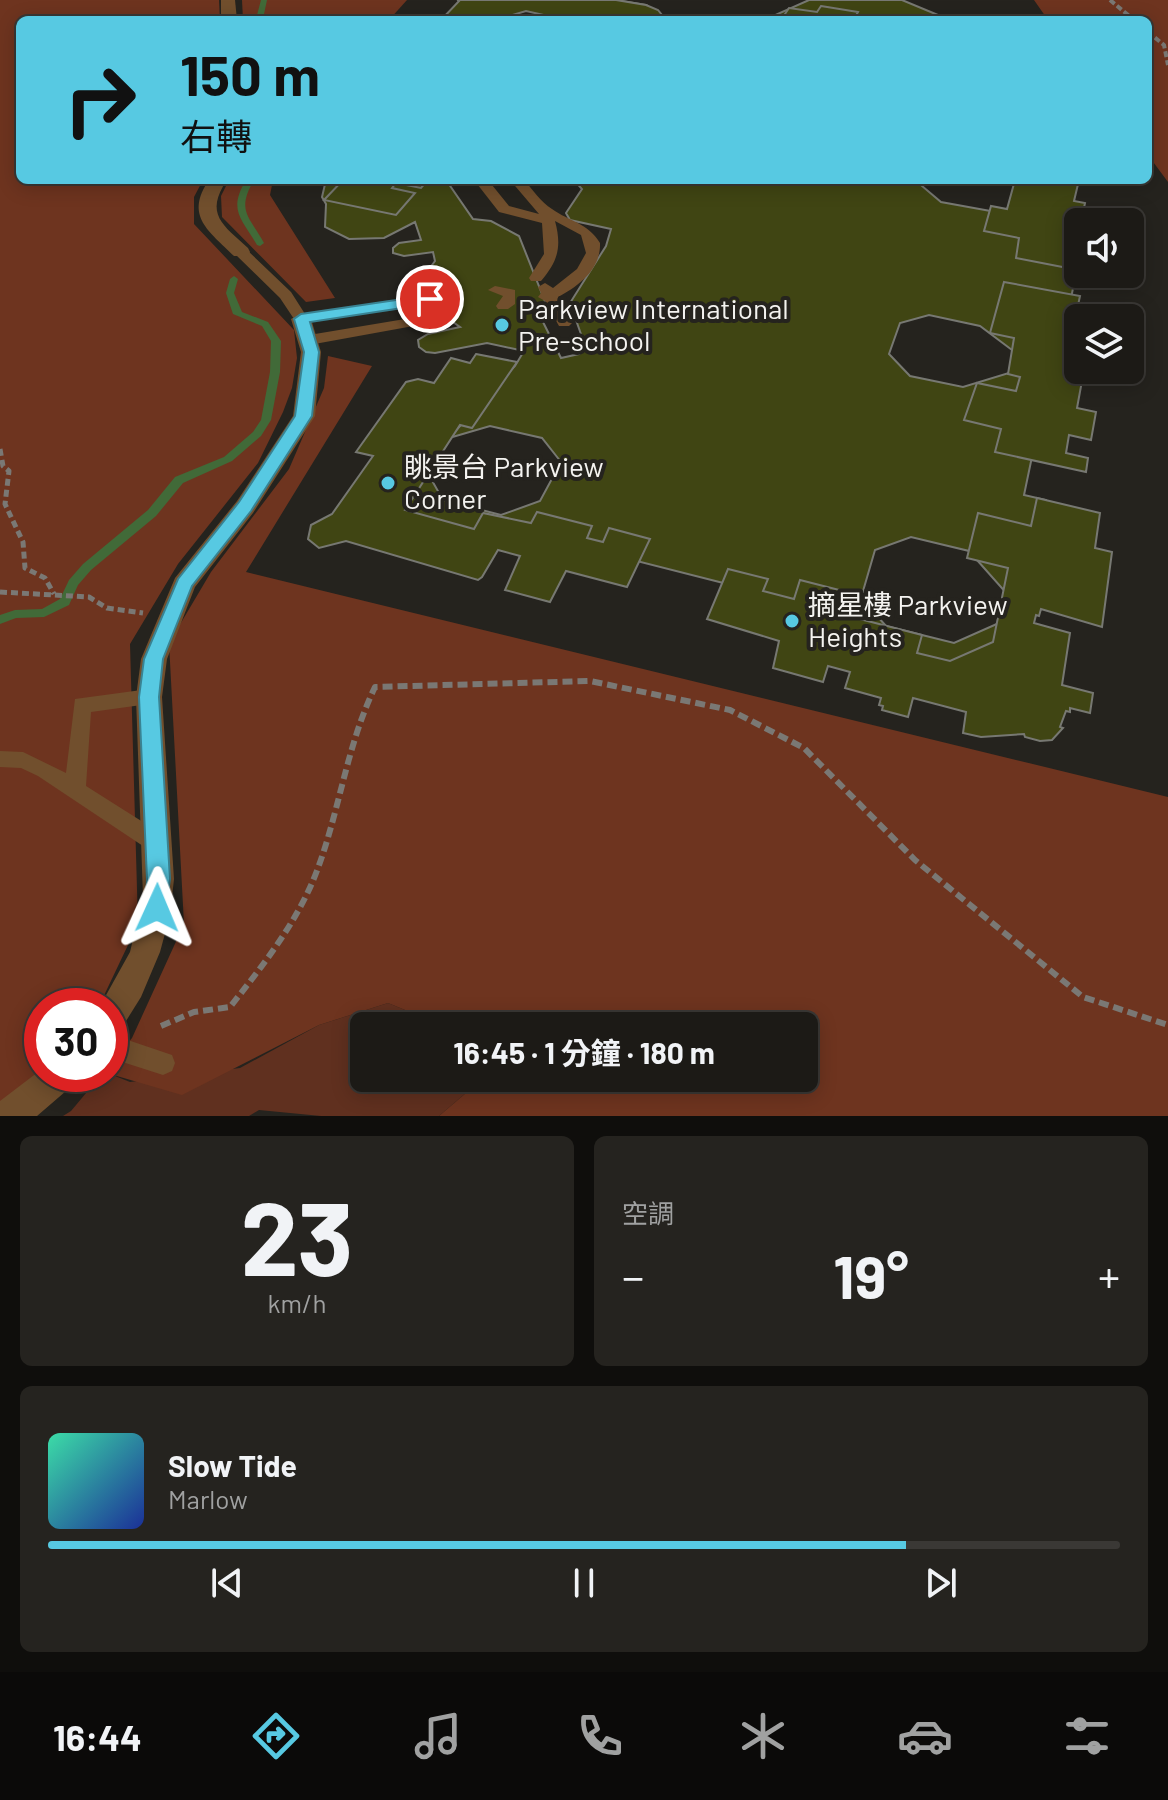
<!DOCTYPE html>
<html lang="zh-TW">
<meta charset="utf-8">
<style>
body{margin:0;font-family:Barlow,"Noto Sans TC",sans-serif;background:#25231f;color:#f1f3f6;height:100vh;display:flex;flex-direction:column;font-size:30px;white-space:nowrap}
*{box-sizing:border-box;margin:0}
p{font-size:26px;color:#a0a1a1}
.icon{flex:none;width:44px;height:44px;fill:none;stroke:currentColor;stroke-width:2;stroke-linecap:round;stroke-linejoin:round}
.map{position:relative;height:1116px;overflow:hidden}
.panel{display:flex;flex-direction:column;gap:20px;padding:20px;background:#0f0e0c;flex:1}
.panel>*{flex:none}
.banner{position:absolute;left:16px;top:16px;width:1136px;height:168px;border-radius:12px;box-shadow:0 4px 20px #0003,0 0 0 2px #3a3835;background:#57c9e2;color:#111;overflow:hidden}
.buttons{position:absolute;left:1064px;top:208px;display:grid;gap:16px}
.buttons a{display:grid;place-items:center;width:80px;height:80px;border-radius:12px;background:#1c1a16;box-shadow:0 4px 20px #0003,0 0 0 2px #3a3835;font-size:40px}
.speed{position:absolute;left:24px;top:988px;display:flex;gap:16px;font-size:40px;font-weight:700;text-align:center}
.speed>*{display:grid;place-content:center;width:104px;height:104px;border-radius:50%;background:#1c1a16;box-shadow:0 4px 20px #0003,0 0 0 2px #3a3835;line-height:1}
.speed .limit{border:12px solid #d22;background:#fff;color:#111}
.pin{position:absolute;display:grid;place-items:center;width:68px;height:68px;color:#fff;margin:-34px;border:4px solid #fff;border-radius:50%;box-shadow:0 2px 8px #0007}
.me{position:absolute;width:88px;margin:-44px;rotate:1deg;stroke-linejoin:round;filter:drop-shadow(0 0 6px #0008)}
.turn{display:flex;align-items:center;gap:28px;height:168px;padding:0 32px;font-size:36px}
.turn .icon{width:104px;height:104px;stroke-width:2.5}
.turn b{display:block;font-size:56px;line-height:68px}
.big{font-size:60px;font-weight:700;line-height:1.1}
.panel .card{flex:1;display:flex;flex-direction:column;justify-content:center;gap:12px;min-width:0;padding:0 28px;border-radius:12px;background:#25231f}
.panel .dial{align-items:center;gap:0}
.dial b{font-size:104px;line-height:1}
.song{display:flex;align-items:center;gap:24px}
.cover{width:96px;height:96px;border-radius:12px;background:linear-gradient(135deg,hsl(160 70% 55%),hsl(230 70% 35%))}
.played{height:8px;border-radius:4px;background:linear-gradient(90deg,#57c9e2 80%,#3a3835 80%)}
.keys{display:flex;justify-content:space-around;direction:ltr}
.heat{display:flex;justify-content:space-between;align-items:center;font-size:44px;direction:ltr}
.panel .tiles{flex:1;display:grid;gap:20px;grid-template-columns:1fr 1fr}
.card:last-child{grid-column:span 2}
.trip{position:absolute;left:350px;top:1012px;width:468px;height:80px;border-radius:12px;background:#1c1a16;box-shadow:0 4px 20px #0003,0 0 0 2px #3a3835;font-weight:700;line-height:80px;text-align:center}
.tab-bar{display:flex;height:128px;justify-content:space-around;align-items:center;background:#0b0a09;color:#a0a1a1}
.tab-bar .icon{width:56px;height:56px}
.tab-bar .on{color:#57c9e2}
.tab-bar b{font-size:36px;color:#f1f3f6}
.map>svg:first-child{display:block}
.green{fill:#60301f}
.forest{fill:#6e341f}
.lines{fill:none;stroke-linecap:round;stroke-linejoin:round}
.stream{fill:#416a38;fill-rule:evenodd}
.building{fill:#404513;stroke:#777872;stroke-width:2}
.path-far2{stroke:#7a7874;stroke-width:4;stroke-dasharray:6 3;stroke-linecap:butt}
.path-far1{stroke:#7a7874;stroke-width:5;stroke-dasharray:7 4;stroke-linecap:butt}
.path{stroke:#7a7874;stroke-width:6;stroke-dasharray:10 5;stroke-linecap:butt}
.service{fill:#714f2d;fill-rule:evenodd}
.pedestrian{fill:#714f2d;fill-rule:evenodd}
.minor{fill:#714f2d;fill-rule:evenodd}
.route{fill:#57c9e2;stroke:#398393;stroke-width:2}
.poi-dot{fill:#57c9e2;stroke:#25231e;stroke-width:3}
.labels{text-anchor:middle;stroke-width:8;stroke-linejoin:round;paint-order:stroke}
.poi-label{font-size:28px;fill:#f4f3f0;stroke:#25231e;text-anchor:start}
</style>
<div class="map">
<svg width="1168" height="1116" viewBox="0 0 1168 1116">
<rect width="100%" height="100%" fill="#25231e"/>
<path class="green" d="M388,1003L444,1026H364V1078H479L481,1080L439,1116H321L259,1110L249,1116H63L71,1111L102,1074H110L130,1082L240,1068L319,1025Z"/>
<g class="forest">
<path d="M0,0H219L220,20H20V180H203L194,197V224L294,330L297,358L292,388L283,412L258,463L178,564L130,644L138,924L99,1006H42V1074L0,1104Z"/>
<path d="M242,0H407L389,20H243Z"/>
<path d="M1034,0H1168V182L1148,155V20H1048Z"/>
<path d="M229,180H273L270,195L335,298L306,302L222,217L221,196Z"/>
<path d="M328,356L372,366L246,572L1168,797V1116H439L480,1081V1078H804V1026H444L388,1003L319,1025L182,1095L110,1074V1065L132,1038L184,924L169,643L211,572L289,469L324,388Z"/>
</g>
<g class="lines">
<g class="stream">
<path d="M261,0H267L264,14L269,20H262L257,15Z"/>
<path d="M246,180H254C236,211 249,216 264,243L260,246L257,245C241,218 228,210 246,180Z"/>
<path d="M234,276L238,279L234,293L242,312L268,322L281,341L280,372L271,420L261,436L232,461L183,483L156,516L91,570L78,585L69,605L44,617L16,618L0,624V615L15,610L42,609L60,599L69,580L83,564L148,510L175,477L224,457L253,432L261,420L270,372L271,341L262,326L233,314L226,293L230,279Z"/>
</g>
</g>
<g class="building">
<path d="M457,0H565L559,7L567,8L572,2L603,7L609,0H616L646,5L638,15L666,20H582L527,7L494,14L489,20H441L447,14L457,15L470,2Z"/>
<path d="M460,0H616L646,5L658,10L666,20H566L526,11L496,20H441Z"/>
<path d="M809,0H902L950,20H770L773,16Z"/>
<path d="M821,6L858,12L854,19L861,20H770L773,15L783,17L789,8L817,12Z"/>
<path d="M326,180H446L473,219L491,221L519,236L552,319L543,322L561,358L579,354L575,345L582,337L570,303L606,246L611,229L570,220L566,213L582,189L574,180H924L922,186L941,202L1078,227V264L1070,303L1016,353L980,326L929,315L900,323L889,354L910,376L963,387L1012,372L1048,380L1024,495L1046,500L1024,613L969,551L911,537L875,550L861,598L886,626L954,643L999,623L1013,703L739,587L637,561L613,577L394,519L426,470L443,500L501,515L540,501L561,462L542,438L490,426L449,438L515,366L524,351L487,343L435,353L426,352L419,347L418,340L428,334L460,327L435,309L424,292L423,277L435,261L433,252L404,256L393,253V248L399,243L421,240L415,222L384,238L349,239L325,227L326,204L322,197Z"/>
<path d="M343,180L369,184L372,180H428L421,188L396,183L392,188L415,193L396,215L324,200Z"/>
<path d="M1015,180H1079L1074,201L1085,203L1081,222H1078V270L1016,258L1019,238L984,231L991,206L1007,209Z"/>
<path d="M1004,282L1080,296L1075,319L1078,320V370H1084L1077,408L1096,412L1091,440L1069,435L1066,453L1088,458L1086,472L995,452L1001,429L964,420L977,383L1016,391L1020,377L1008,374L1014,338L990,333Z"/>
<path d="M476,354L517,362L472,428L460,425L405,510L474,529L483,513L531,523L537,512L592,526L587,538L603,542L609,528L650,539L627,587L566,571L550,602L505,590L520,556L498,550L482,577L478,580L346,541L319,548L308,539L311,525L332,514L373,456L356,452L406,382L418,379L434,383L451,358L470,363Z"/>
<path d="M1037,498L1100,513L1095,548L1112,552L1102,627L1041,609L1039,616L1036,615L1034,623L1070,633L1062,685L1093,693L1090,713L1070,708V712L1066,711L1060,727L1063,728L1052,740L1040,741L1025,737L1024,734L981,737L963,733L966,712L913,698L908,717L882,710L883,706L879,705L881,698L845,688L850,672L828,666L823,682L773,668L779,641L707,619L728,569L768,579L763,591L794,599L800,580L851,593L848,616L922,635L917,653L950,661L993,642L1008,568L967,558L978,513L1031,526Z"/>
</g>
<g class="lines">
<g class="path-far2">
<path d="M1110,0L1134,20"/>
<path d="M1148,32L1164,45L1168,65"/>
</g>
<g class="path-far1">
<path d="M0,449L3,466L9,471L5,504L23,542L25,568L45,578L54,594"/>
<path d="M0,592L89,597L107,608L143,613"/>
</g>
<path class="path" d="M161,1026L194,1012L230,1007C264,964 299,920 318,868C340,808 347,745 375,687L590,681L730,710L804,748L915,860L1083,997L1168,1025"/>
<g class="service">
<path d="M474,180H488L509,206L539,214L510,180H524C533,190 541,202 552,209C570,222 587,222 600,243C601,269 579,286 558,297L572,323L569,326H559L545,301L538,297L541,293L538,287L545,283L553,288L577,269L586,253L581,235L555,221C562,247 558,261 541,281H531L529,278L544,254L542,223L499,212Z"/>
<path d="M241,248L246,249L291,292L305,314L430,295L437,299L430,303L296,322L280,298L236,255V249Z"/>
<path d="M495,286L515,290V304L508,309H498L496,306L503,296L488,290Z"/>
<path d="M447,312L454,316L452,319L309,345L301,340L309,335Z"/>
<path d="M149,689L156,691L159,697L156,703L91,712L86,786L165,836L168,843L165,850L157,852L149,850L38,776L21,768L0,767V751L23,752L66,773L75,699Z"/>
<path d="M110,1034L172,1055L175,1063L172,1071L163,1075L110,1058Z"/>
</g>
<g class="pedestrian">
<path d="M221,0H235L237,20H221Z"/>
<path d="M209,180H227C204,214 223,225 248,248L250,252L248,256H234C209,231 184,216 209,180Z"/>
</g>
<g class="minor">
<path d="M301,313L311,319L321,352L315,416L253,513L195,587L167,659L162,697L174,879L170,915L160,952L141,997L121,1029L110,1033V1006H100L130,952L143,897L136,697L141,659L175,578L237,501L293,416L301,352L291,319Z"/>
<path d="M42,1069V1074H77L73,1085L37,1116H0V1101Z"/>
</g>
</g>
<path class="route" d="M430,295L437,299L435,303L310,322L319,352L312,416L251,511L192,586L163,659L159,697L170,879L165,915L157,918L149,915L146,908L147,879L139,697L144,659L178,579L239,502L295,416L304,352L294,319L301,314Z"/>
<g class="poi-dot">
<circle cx="502" cy="325" r="8"/>
<circle cx="388" cy="483" r="8"/>
<circle cx="792" cy="621" r="8"/>
</g>
<g class="labels">
<g class="poi-label">
<text x="518" y="319">Parkview International<tspan x="518" dy="32">Pre-school</tspan></text>
<text x="404" y="477">眺景台 Parkview<tspan x="404" dy="32">Corner</tspan></text>
<text x="808" y="615">摘星樓 Parkview<tspan x="808" dy="32">Heights</tspan></text>
</g>
</g>
</svg>
<div class="buttons">
<a><svg class="icon" aria-label="sound" viewBox="0 0 24 24"><path d="M4 9h4l5-4v14l-5-4H4zM17 9q2 3 0 6"/></svg></a>
<a><svg class="icon" aria-label="layers" viewBox="0 0 24 24"><path d="M12 4l9 5-9 5-9-5zM3 14l9 5 9-5"/></svg></a>
</div>
<div class="speed"><div class="limit">30</div></div>
<div class="pin" style="left:430px;top:299px;background:#d93025"><svg class="icon" aria-label="arrive" viewBox="0 0 24 24"><path d="M6 21V4h12l-3 4 3 4H6"/></svg></div>
<svg class="me" style="left:157px;top:908px" viewBox="-20 -20 40 40"><path d="M0-17L14 15 0 8-14 15z" fill="#57c9e2" stroke="#fff" stroke-width="4"/></svg>
<div class="trip">16:45 · 1 分鐘 · 180 m</div>
<div class="banner">
<div class="turn"><svg class="icon" aria-label="right" viewBox="0 0 24 24"><path d="M7 20v-9h11M14 6l5 5-5 5"/></svg><div><b>150 m</b>右轉</div></div>
</div>
</div>
<section class="panel">
<div class="tiles">
<div class="card dial"><b>23</b><p>km/h</p></div>
<div class="card"><p>空調</p>
<div class="heat"><a>−</a><b class="big">19°</b><a>+</a></div>
</div>
<div class="card">
<div class="song"><i class="cover"></i><div><b>Slow Tide</b><p>Marlow</p></div></div>
<div class="played"></div>
<div class="keys"><svg class="icon" aria-label="previous" viewBox="0 0 24 24"><path d="M18 5L8 12l10 7zM5 5v14"/></svg><svg class="icon" aria-label="pause" viewBox="0 0 24 24"><path d="M8 5v14M16 5v14"/></svg><svg class="icon" aria-label="next" viewBox="0 0 24 24"><path d="M6 5l10 7-10 7zM19 5v14"/></svg></div>
</div>
</div>
</section>
<nav class="tab-bar">
<b>16:44</b>
<svg class="icon on" aria-label="directions" viewBox="0 0 24 24"><path d="M12 3l9 9-9 9-9-9zM9 14v-3h6M13 9l2 2-2 2"/></svg>
<svg class="icon" aria-label="music" viewBox="0 0 24 24"><path d="M9 18V5l10-2v13"/><circle cx="6" cy="18" r="3"/><circle cx="16" cy="16" r="3"/></svg>
<svg class="icon" aria-label="phone" viewBox="0 0 24 24"><path d="M5 4h4l2 5-3 2q2 4 5 5l2-3 5 2v4C11 20 4 13 5 4z"/></svg>
<svg class="icon" aria-label="climate" viewBox="0 0 24 24"><path d="M12 3v18M4 7l16 10M4 17L20 7"/></svg>
<svg class="icon" aria-label="car" viewBox="0 0 24 24"><path d="M5 17H2v-5l4-1 3-4h7l3 4 3 1v5h-3M9 17h6M6 11h13"/><circle cx="7" cy="17" r="2"/><circle cx="17" cy="17" r="2"/></svg>
<svg class="icon" aria-label="filters" viewBox="0 0 24 24"><path d="M4 7h16M4 17h16"/><circle cx="9" cy="7" r="2"/><circle cx="15" cy="17" r="2"/></svg>
</nav>
